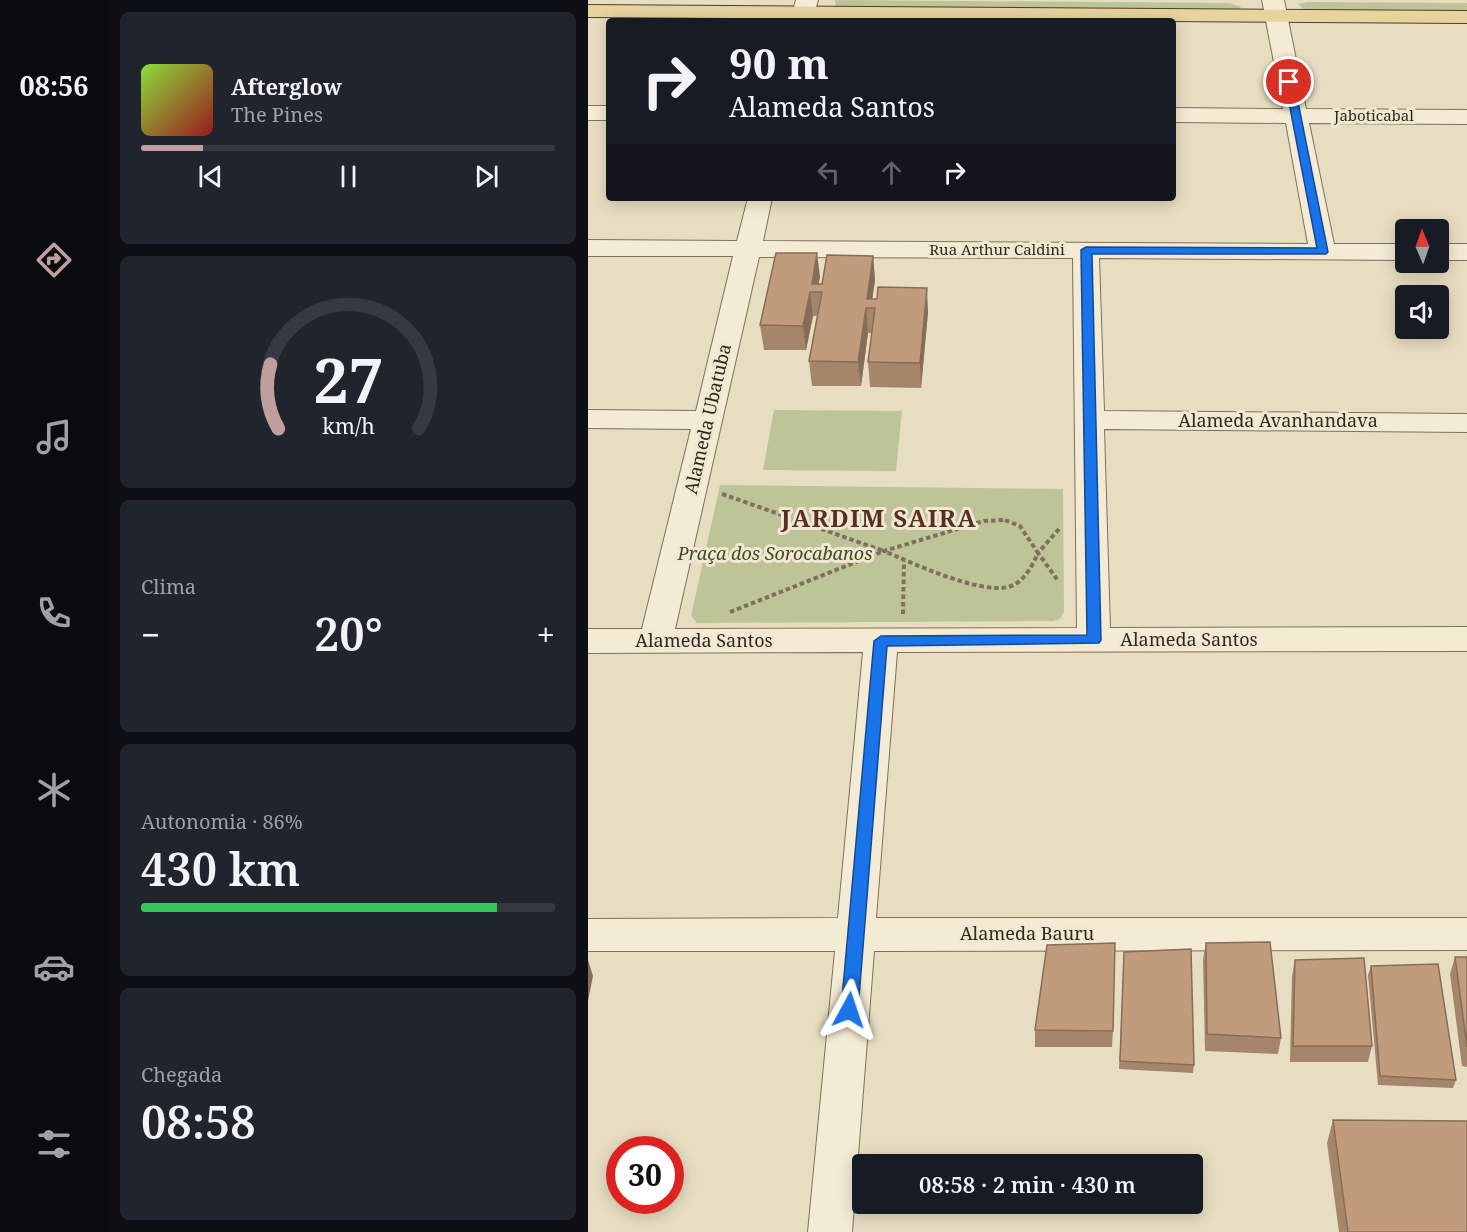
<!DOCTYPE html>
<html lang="pt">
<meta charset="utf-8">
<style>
body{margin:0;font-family:"Noto Serif",serif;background:#20242c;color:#f1f3f6;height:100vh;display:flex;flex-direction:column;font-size:22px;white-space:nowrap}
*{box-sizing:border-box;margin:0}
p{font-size:20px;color:#9ea1a6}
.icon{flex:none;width:33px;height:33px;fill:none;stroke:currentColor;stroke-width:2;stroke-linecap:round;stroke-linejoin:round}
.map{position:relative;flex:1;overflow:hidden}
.details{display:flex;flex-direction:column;gap:12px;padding:12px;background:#0d0f14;width:480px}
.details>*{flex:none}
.hud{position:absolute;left:18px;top:18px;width:570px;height:183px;border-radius:6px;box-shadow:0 3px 15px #0003;background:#171b24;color:#f1f3f6;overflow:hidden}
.needle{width:39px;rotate:358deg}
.controls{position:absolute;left:807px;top:219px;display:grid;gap:12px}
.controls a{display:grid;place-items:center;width:54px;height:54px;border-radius:6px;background:#171b24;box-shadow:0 3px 15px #0003;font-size:30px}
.speed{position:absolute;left:18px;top:1136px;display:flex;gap:12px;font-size:30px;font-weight:700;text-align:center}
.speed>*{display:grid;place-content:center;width:78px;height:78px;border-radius:50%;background:#171b24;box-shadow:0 3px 15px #0003;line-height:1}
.speed .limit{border:9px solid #d22;background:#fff;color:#111}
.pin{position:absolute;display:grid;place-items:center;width:51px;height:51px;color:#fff;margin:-26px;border:3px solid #fff;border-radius:50%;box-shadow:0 2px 6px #0007}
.me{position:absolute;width:66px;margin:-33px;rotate:5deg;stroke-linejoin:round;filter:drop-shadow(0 0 4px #0008)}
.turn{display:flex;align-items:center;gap:21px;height:126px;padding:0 24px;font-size:27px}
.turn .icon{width:78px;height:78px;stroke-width:2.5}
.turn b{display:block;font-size:42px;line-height:51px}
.lanes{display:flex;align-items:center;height:57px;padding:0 24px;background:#0003;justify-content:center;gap:30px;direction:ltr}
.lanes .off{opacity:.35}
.big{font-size:45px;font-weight:600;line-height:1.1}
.details .tile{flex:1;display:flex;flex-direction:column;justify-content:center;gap:9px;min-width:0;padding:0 21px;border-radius:9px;background:#20242c}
.details .dial{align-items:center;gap:0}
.dial svg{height:156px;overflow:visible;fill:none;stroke:#363941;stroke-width:7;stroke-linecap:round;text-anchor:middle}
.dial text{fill:#f1f3f6;stroke:none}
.song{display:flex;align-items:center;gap:18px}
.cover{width:72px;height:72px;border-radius:9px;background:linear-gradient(135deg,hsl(90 70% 55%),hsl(0 70% 35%))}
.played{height:6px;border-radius:3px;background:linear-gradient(90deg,#c19e9e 15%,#363941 15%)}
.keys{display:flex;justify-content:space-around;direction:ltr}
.heat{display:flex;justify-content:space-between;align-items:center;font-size:33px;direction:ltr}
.charge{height:9px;border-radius:4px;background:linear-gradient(90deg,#34c759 86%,#363941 0)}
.trip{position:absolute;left:264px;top:1154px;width:351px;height:60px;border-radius:6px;background:#171b24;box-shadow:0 3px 15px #0003;font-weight:600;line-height:60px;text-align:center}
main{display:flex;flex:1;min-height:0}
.tab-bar{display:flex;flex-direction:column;width:108px;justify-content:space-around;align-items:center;background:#090b0e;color:#9ea1a6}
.tab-bar .icon{width:42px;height:42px}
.tab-bar .on{color:#c19e9e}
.tab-bar b{font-size:27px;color:#f1f3f6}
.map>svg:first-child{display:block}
.green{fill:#bdc498}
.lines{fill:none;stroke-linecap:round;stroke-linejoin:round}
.minor-casing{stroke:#7f705b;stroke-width:2}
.major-casing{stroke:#4d3e2f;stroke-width:2}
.path{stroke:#7f705b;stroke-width:4;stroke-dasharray:4.5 3;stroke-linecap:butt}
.minor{fill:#f4ebd4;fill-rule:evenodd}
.major{fill:#e7d39e;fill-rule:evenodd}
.wall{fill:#a6866b}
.shaded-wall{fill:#876d57}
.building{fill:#c19c7c;stroke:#876d57;stroke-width:1.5}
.route{fill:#1a73e8;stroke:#114b97;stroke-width:1.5}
.labels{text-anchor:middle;stroke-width:6;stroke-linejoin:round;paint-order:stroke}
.far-street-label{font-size:15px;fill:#31281e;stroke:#f0e8d0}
.street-label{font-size:18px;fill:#31281e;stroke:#f0e8d0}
.park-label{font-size:18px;font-style:italic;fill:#404b27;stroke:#f0e8d0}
.district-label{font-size:24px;font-weight:bold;letter-spacing:1.5px;fill:#583022;stroke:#f0e8d0}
</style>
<main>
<nav class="tab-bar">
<b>08:56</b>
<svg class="icon on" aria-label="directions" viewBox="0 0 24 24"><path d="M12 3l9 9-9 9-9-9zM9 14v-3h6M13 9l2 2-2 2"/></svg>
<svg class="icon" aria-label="music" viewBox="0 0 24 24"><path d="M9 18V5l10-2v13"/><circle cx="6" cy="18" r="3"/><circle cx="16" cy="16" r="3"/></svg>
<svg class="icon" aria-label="phone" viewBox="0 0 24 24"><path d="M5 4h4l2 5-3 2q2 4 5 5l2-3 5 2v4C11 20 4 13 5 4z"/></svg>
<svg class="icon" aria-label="climate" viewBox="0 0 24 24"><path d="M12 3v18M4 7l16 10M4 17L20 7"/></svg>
<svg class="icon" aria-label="car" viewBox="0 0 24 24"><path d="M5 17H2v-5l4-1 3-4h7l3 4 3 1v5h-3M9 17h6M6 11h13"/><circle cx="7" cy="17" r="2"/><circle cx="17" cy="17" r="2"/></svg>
<svg class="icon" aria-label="filters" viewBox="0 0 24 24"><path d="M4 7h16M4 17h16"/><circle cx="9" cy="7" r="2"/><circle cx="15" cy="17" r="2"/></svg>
</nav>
<section class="details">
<div class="tile">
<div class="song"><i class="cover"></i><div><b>Afterglow</b><p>The Pines</p></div></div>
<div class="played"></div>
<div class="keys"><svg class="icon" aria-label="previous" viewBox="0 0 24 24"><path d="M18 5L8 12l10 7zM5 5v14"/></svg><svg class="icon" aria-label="pause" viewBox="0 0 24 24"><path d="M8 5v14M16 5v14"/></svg><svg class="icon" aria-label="next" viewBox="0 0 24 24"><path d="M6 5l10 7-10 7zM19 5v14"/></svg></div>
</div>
<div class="tile dial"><svg viewBox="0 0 100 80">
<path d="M14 69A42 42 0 1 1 86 69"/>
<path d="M14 69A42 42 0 0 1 10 36" stroke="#c19e9e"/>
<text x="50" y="56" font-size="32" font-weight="700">27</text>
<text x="50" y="72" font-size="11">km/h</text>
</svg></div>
<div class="tile"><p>Clima</p>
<div class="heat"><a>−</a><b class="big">20°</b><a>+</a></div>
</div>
<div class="tile"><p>Autonomia · 86%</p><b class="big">430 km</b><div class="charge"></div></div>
<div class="tile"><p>Chegada</p><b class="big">08:58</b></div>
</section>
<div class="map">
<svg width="879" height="1232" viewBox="0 0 879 1232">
<rect width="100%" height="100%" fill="#e7dec2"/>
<g class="green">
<path d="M247,0L642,3L653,7L651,10L248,7Z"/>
<path d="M720,2L879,3V13L718,11L710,4Z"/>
<path d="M186,410L314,411L308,471L175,470Z"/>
<path d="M132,485L475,489L476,612L472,619L465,621L109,623L103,616Z"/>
</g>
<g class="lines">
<defs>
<g id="minor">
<path d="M208,0H230L224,21H202Z"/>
<path d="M674,0H696L718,109L879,110V124L721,123L746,244H818V260L511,258L516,411L879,414V432L516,429L522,628L879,627V651L309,652L288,918H879V950L286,951L264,1232H220L247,951H0V919L250,918L275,652L0,653V629H54L103,429L0,428V410L108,411L145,256H0V240L149,241L160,198H184L175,241L720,244L698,123L585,122V108L695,109ZM171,257L485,258L489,628L87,629Z"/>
<rect x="0" y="106" width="21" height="14"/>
<rect x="850" y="244" width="29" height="16"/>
</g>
<path id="major" d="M0,5L879,11V23L0,17Z"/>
</defs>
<use href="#minor" class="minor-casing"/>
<use href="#major" class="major-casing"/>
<g class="path">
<path d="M134,494L296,551"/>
<path d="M417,520L432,526L450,553C444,566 436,583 420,587C391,594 324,563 296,551L396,521Z"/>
<path d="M471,529L450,553L471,582"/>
<path d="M142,612L296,551"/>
<path d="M315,614L316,561"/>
</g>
<use href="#minor" class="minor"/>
<use href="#major" class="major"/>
</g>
<g class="wall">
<path d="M285,256L287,280L284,299L340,312L333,388L282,387L280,362L284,333H280L273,386H224L221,361L229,316H225L218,350H176L172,325L232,277L230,284H234Z"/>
<path d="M618,943L693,1038L690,1054L617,1051L615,960Z"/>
<path d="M536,952L606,1065L605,1073L531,1069Z"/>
<path d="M867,957H879V1067L874,1066L862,974Z"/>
<path d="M707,960L784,1046L780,1062H702L704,976Z"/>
<path d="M783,966L868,1080L865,1088L790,1085L780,975Z"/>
<path d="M447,1030L525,1031L524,1047H447Z"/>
<path d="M745,1120L879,1232H751L739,1143Z"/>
</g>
<g class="shaded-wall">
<path d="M229,253L232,277L229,292L224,284Z"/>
<path d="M285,256L287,280L283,308L279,299Z"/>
<path d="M339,288L340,312L333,388L332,363Z"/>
<path d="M222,292L225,316L218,350L215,326Z"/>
<path d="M278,308L280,333L273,386L270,362Z"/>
<path d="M0,960L5,976L0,1001Z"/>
</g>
<g class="building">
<path d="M188,253H229L224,284H234L239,255L285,256L279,299H289L290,287L339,288L332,363L280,362L287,308H278L270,362L221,361L234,292H222L215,326L172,325Z"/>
<path d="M682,942L693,1038L619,1034L618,943Z"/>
<path d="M527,943L525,1031L447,1030L459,945Z"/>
<path d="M603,949L606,1065L532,1061L536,952Z"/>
<path d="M867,957H879V1047Z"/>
<path d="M776,958L784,1046H705L707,960Z"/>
<path d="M850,964L868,1080L792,1076L783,966Z"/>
<path d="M745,1120L879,1121V1232H760Z"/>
</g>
<path class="route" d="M701,79L706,82L740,252L738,254H504L513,640L511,643L299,646L270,1010L267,1015L261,1017L256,1015L253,1010L286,641L293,636L499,635L493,250L498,247L729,248L697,82Z"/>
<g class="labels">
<g class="far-street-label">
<text x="786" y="121">Jaboticabal</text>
<text x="409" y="255">Rua Arthur Caldini</text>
</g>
<g class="street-label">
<text transform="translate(120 419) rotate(-77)" y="6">Alameda Ubatuba</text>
<text x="690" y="427">Alameda Avanhandava</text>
<text x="601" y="646">Alameda Santos</text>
<text x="116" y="647">Alameda Santos</text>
<text x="439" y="940">Alameda Bauru</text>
</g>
<g class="park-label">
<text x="187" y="560">Praça dos Sorocabanos</text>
</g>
<g class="district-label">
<text x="291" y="527">JARDIM SAIRA</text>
</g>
</g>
</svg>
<div class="controls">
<a><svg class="needle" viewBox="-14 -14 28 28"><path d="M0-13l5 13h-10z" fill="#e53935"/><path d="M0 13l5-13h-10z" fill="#9ea1a6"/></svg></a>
<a><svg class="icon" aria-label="sound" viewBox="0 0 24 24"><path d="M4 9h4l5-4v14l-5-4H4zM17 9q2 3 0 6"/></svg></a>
</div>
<div class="speed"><div class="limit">30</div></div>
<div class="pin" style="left:701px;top:82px;background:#d93025"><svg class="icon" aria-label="arrive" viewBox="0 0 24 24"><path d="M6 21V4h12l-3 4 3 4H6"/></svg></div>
<svg class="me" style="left:261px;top:1010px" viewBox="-20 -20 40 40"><path d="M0-17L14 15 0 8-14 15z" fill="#1a73e8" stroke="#fff" stroke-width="4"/></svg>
<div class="trip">08:58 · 2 min · 430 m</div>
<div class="hud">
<div class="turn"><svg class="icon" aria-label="right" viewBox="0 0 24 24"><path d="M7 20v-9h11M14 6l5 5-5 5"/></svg><div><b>90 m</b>Alameda Santos</div></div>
<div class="lanes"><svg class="icon off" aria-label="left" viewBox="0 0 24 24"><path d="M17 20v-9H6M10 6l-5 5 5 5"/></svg><svg class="icon off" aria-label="ahead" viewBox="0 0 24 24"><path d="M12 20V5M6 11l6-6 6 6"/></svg><svg class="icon" aria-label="right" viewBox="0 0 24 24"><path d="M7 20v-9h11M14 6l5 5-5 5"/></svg></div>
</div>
</div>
</main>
